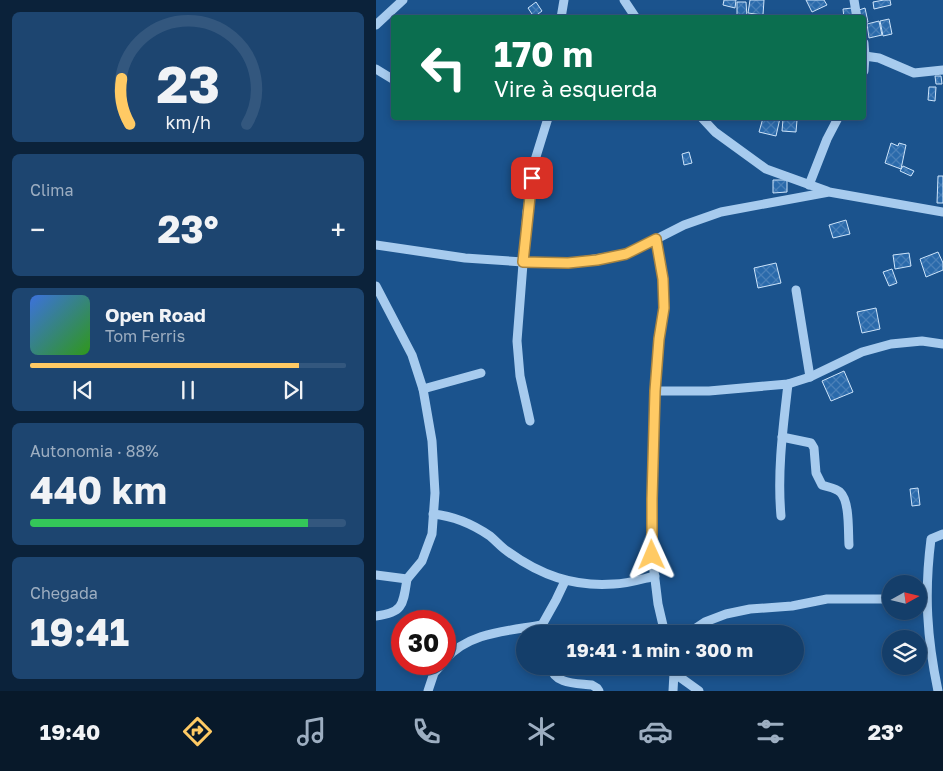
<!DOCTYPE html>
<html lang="pt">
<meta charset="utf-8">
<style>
body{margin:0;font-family:"Golos Text",sans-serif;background:#1d4570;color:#f1f3f6;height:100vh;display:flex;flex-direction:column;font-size:19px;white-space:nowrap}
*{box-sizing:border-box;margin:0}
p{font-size:16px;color:#9daec1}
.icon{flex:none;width:28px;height:28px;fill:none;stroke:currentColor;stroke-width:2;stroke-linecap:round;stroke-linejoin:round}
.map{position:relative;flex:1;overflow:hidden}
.details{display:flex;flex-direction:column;gap:12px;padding:12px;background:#0b223a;width:376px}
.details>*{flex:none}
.hud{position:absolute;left:15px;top:15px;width:475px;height:105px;border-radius:5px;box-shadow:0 2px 8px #0003,0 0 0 1px #33577e;background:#0b6e4f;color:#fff;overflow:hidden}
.needle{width:32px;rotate:82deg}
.controls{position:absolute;left:506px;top:575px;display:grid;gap:10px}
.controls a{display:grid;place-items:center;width:45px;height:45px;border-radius:50%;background:#143e6a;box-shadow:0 2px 8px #0003,0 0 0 1px #33577e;font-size:25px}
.speed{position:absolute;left:15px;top:610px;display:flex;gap:10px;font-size:25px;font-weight:700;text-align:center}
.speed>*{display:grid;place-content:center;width:65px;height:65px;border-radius:50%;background:#143e6a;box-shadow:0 2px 8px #0003,0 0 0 1px #33577e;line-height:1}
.speed .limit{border:8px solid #d22;background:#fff;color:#111}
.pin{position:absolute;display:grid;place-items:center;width:42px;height:42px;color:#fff;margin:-21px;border-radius:10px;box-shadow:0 2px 8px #0006}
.me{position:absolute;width:55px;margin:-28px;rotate:359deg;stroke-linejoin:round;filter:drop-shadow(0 0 4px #0008)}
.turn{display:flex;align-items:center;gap:18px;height:105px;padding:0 20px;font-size:22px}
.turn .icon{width:65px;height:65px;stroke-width:2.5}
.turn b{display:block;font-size:35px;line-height:42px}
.big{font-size:38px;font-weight:700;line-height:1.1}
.details .tile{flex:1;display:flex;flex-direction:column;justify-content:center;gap:8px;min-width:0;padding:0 18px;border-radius:8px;background:#1d4570}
.details .dial{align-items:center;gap:0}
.dial svg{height:130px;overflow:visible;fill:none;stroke:#33577e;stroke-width:7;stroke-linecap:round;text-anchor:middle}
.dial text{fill:#f1f3f6;stroke:none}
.song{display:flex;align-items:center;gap:15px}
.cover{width:60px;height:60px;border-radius:8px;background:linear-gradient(135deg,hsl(220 70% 55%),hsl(110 70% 35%))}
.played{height:5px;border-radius:2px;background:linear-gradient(90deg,#ffca64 85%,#33577e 85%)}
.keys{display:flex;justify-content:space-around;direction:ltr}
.heat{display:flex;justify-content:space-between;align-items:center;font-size:28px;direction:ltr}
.charge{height:8px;border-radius:4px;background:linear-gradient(90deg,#34c759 88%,#33577e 0)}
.trip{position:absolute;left:140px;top:625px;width:288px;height:50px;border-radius:25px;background:#143e6a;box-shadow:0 2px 8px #0003,0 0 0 1px #33577e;font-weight:700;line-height:50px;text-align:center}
.tab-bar{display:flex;height:80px;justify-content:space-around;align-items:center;background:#08192a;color:#9daec1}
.tab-bar .icon{width:35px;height:35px}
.tab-bar .current{color:#ffca64}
.tab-bar b{font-size:22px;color:#f1f3f6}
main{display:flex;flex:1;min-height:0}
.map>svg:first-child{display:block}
.building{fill:url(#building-cross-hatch);stroke:#cde4fa}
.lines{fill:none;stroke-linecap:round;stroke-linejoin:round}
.minor{stroke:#a7cbee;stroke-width:9}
.route-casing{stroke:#a68341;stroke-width:12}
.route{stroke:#ffca64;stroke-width:9}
</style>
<main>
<section class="details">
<div class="tile dial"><svg viewBox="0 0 100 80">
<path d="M14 69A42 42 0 1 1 86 69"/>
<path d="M14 69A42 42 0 0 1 9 41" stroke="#ffca64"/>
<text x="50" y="56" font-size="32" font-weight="700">23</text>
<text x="50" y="72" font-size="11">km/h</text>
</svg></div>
<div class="tile"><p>Clima</p>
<div class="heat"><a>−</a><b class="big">23°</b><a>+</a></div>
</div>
<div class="tile">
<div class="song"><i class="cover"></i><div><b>Open Road</b><p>Tom Ferris</p></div></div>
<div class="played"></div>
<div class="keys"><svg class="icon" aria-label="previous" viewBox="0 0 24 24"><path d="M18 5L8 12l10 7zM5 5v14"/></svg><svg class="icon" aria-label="pause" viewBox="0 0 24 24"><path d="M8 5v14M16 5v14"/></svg><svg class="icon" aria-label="next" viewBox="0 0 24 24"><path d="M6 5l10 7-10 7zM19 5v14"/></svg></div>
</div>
<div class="tile"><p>Autonomia · 88%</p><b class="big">440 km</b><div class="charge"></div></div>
<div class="tile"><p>Chegada</p><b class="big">19:41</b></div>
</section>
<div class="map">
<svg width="567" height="691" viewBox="0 0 567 691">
<defs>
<pattern id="building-cross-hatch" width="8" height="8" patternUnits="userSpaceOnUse" patternTransform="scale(1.25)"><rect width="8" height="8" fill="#2a6aab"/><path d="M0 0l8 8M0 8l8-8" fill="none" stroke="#4a80b8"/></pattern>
</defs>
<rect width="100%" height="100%" fill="#1b538d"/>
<g class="building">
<path d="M348,0H360L359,8L347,5Z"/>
<path d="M374,0H388L387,15L372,13Z"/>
<path d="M430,0H448L451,5L436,12Z"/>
<path d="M508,0H514L515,5L498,9L497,2Z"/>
<path d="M160,2L166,11L158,17L152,8Z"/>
<path d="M361,2H370L371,17H361Z"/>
<path d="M476,8L477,18H468L467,9Z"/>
<path d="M489,8L492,22L488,23V18H484L483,10Z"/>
<path d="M513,19L516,34L507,36L504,21Z"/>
<path d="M503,21L506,35L493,38L491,24Z"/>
<path d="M559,76H565L566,84H560Z"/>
<path d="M553,87H560L559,101L552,100Z"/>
<path d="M387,118H404L400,136L383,132Z"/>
<path d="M407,119L421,120L420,132L406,131Z"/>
<path d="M515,143L522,146L523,143L530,145L525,169L509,163Z"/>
<path d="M313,152L316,163L308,165L306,154Z"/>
<path d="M527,166L538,171L535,176L524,171Z"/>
<path d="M562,176H567V203H561Z"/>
<path d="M397,180H411V192L397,193Z"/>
<path d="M470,220L474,234L457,238L453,225Z"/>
<path d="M562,252L567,263V270L550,277L544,259Z"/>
<path d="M533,253L535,266L519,269L517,255Z"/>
<path d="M400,263L405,283L382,288L378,268Z"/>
<path d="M516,269L521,283L513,286L507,272Z"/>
<path d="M500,308L504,329L486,333L481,312Z"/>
<path d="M468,371L477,392L455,401L446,381Z"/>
<path d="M542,488L544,505L536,506L534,489Z"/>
</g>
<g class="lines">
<g class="minor">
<path d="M248,0L260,18"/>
<path d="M478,0L481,18"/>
<path d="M185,18L188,0"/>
<path d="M0,25L27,0"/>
<path d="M488,43L489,56L488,71"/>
<path d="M489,56L503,58L538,73L567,70"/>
<path d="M0,69L18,80"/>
<path d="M326,118L339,132L390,169L451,191"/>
<path d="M433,185L451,139L462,118"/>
<path d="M280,239L287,279L288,308L283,339L279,391L276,499V555L282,604L289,634"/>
<path d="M0,245L89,258L147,262L192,263L251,254L308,225L345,212L453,192L567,212"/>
<path d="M0,286L36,355L47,389L56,441L59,493L56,534L46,561L31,579L0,575"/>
<path d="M420,290L434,377"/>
<path d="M47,389L105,373"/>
<path d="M279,391H333L412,384L434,377L486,352L515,344L546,341L567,344"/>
<path d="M154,421L144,376L141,341L151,212L159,160L172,118"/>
<path d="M406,437L435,443L438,448L440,473L446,485C451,487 460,488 464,492C474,501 472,532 473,545"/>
<path d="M57,514C77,516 98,525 114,536C120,541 125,547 131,551C164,575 197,587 238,584C251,584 266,579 279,576"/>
<path d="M405,516C401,472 407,428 412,384"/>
<path d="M0,616C27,613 27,605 31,579"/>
<path d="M167,634L166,625L180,600L189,581"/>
<path d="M311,634L329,622L350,614L374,609L416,606L451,599H515"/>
<path d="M69,660C92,632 133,631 166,625"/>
<path d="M174,666C179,685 200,683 216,685L221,688L223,691"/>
<path d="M296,666L298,673L297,691"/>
<path d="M298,673L323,691"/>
<path d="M52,691L58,673L66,664"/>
<path d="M562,691C551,638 548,594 555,539L567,534"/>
</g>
</g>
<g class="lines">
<defs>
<path id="route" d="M156,178L147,262L192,263L221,260L250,254L280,239L287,279L288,308L283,339L279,391L276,499V555"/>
</defs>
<use href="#route" class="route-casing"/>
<use href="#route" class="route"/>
</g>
</svg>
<div class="controls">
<a><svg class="needle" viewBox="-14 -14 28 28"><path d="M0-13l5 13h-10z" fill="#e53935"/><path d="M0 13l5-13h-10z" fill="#9daec1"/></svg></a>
<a><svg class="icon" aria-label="layers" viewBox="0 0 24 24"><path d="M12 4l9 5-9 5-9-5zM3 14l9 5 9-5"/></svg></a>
</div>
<div class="speed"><div class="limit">30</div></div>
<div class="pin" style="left:156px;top:178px;background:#d93025"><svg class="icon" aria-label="arrive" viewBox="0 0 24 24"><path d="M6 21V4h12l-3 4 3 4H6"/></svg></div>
<svg class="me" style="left:276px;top:555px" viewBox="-20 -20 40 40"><path d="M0-17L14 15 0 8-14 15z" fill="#ffca64" stroke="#fff" stroke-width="4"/></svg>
<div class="trip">19:41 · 1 min · 300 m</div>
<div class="hud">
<div class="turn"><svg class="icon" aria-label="left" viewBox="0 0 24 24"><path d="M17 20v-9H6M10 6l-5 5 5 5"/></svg><div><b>170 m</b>Vire à esquerda</div></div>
</div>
</div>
</main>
<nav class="tab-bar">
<b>19:40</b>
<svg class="icon current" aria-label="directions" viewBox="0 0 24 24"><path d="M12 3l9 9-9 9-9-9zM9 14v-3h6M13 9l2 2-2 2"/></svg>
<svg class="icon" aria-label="music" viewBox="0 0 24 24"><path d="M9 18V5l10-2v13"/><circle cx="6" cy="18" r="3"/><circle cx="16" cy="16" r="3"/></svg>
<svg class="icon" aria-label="phone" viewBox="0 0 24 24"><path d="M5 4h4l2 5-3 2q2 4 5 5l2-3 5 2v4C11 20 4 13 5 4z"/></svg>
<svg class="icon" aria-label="climate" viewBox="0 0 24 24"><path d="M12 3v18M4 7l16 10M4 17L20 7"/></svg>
<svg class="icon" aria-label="car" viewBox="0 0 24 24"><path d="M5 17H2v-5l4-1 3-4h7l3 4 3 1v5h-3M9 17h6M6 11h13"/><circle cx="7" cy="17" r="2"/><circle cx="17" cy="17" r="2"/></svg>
<svg class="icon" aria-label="filters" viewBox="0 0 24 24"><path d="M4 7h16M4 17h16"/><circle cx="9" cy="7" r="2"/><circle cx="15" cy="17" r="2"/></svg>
<b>23°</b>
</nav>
